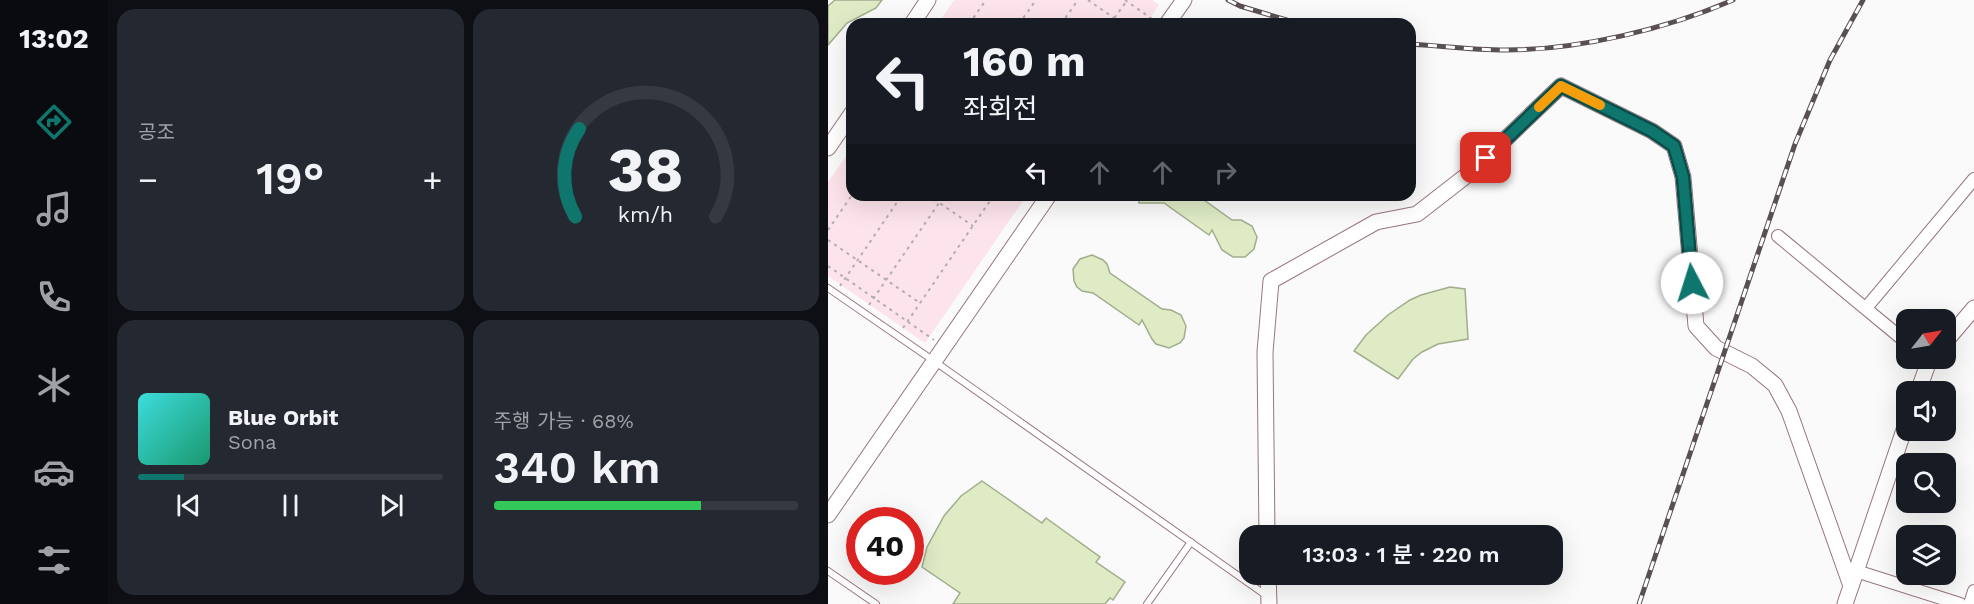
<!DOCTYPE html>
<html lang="ko">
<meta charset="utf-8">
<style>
body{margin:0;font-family:"Work Sans","Noto Sans KR",sans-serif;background:#242831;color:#f1f3f6;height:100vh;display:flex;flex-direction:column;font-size:22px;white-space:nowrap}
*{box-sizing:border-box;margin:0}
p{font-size:20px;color:#9ea1a6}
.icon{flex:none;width:33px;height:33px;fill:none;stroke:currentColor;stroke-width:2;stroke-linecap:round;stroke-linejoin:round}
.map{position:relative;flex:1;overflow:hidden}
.panel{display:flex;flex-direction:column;gap:9px;padding:9px;background:#0d0f14;width:720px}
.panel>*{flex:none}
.banner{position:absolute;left:18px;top:18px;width:570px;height:183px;border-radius:18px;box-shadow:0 6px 24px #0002;background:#171b24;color:#f1f3f6;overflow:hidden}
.needle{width:39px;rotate:59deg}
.tools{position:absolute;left:1068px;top:309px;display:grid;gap:12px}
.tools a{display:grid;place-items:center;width:60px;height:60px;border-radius:12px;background:#171b24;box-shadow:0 6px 24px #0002;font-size:30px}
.speed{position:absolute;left:18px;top:507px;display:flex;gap:12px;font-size:30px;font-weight:700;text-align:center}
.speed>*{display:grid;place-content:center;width:78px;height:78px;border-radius:50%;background:#171b24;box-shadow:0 6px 24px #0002;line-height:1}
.speed .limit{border:9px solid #d22;background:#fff;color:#111}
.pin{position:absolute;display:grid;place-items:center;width:51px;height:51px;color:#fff;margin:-26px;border-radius:12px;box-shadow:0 3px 9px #0006}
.me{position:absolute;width:66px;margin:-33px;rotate:355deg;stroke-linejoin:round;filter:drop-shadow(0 0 4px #0008)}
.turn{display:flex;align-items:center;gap:21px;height:126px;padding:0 18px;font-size:27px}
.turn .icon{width:78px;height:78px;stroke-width:2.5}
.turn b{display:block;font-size:42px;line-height:51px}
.lanes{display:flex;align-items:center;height:57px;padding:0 18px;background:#0003;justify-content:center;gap:30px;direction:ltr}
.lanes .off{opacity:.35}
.big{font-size:45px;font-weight:600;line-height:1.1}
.panel .tile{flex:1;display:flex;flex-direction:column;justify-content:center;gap:9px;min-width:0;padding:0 21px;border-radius:18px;background:#242831}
.panel .dial{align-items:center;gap:0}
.dial svg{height:156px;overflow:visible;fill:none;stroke:#363941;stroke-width:7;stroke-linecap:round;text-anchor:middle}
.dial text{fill:#f1f3f6;stroke:none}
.song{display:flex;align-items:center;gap:18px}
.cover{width:72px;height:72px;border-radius:9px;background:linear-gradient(135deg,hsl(180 70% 55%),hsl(160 70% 35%))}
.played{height:6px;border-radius:3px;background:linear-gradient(90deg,#0f766e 15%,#363941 15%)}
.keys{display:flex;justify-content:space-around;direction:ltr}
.heat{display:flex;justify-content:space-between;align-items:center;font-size:33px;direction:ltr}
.charge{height:9px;border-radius:4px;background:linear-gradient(90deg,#34c759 68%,#363941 0)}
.panel .tiles{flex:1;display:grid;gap:9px;grid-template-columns:repeat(2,1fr)}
.trip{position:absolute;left:411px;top:525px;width:324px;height:60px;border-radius:18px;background:#171b24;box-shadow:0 6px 24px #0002;font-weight:600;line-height:60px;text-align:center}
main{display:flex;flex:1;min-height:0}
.dock{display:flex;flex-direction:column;width:108px;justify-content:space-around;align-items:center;background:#090b0e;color:#9ea1a6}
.dock .icon{width:42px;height:42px}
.dock .selected{color:#0f766e}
.dock b{font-size:27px;color:#f1f3f6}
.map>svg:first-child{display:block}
.green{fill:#fde3eb}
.building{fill:#deebc5;stroke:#a1ad8d;stroke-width:1.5}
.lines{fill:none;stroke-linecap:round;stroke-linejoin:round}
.service-casing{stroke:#987580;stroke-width:8}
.minor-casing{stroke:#987580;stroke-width:14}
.tertiary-casing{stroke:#987580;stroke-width:17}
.path{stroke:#b3aeb0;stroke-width:2;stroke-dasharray:3 4.5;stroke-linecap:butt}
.service{stroke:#fff;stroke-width:6}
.minor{stroke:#fff;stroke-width:12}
.tertiary{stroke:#fff;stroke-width:15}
.rail-casing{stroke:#5a5053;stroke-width:5}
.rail{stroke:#fff;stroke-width:3;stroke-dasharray:9;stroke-linecap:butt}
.route-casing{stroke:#0a4d48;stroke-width:15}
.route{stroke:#0f766e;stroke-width:10}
.slow{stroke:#f59e0b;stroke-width:10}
</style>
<main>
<nav class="dock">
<b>13:02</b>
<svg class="icon selected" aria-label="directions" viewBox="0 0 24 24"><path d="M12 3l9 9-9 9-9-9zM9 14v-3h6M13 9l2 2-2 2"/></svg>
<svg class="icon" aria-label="music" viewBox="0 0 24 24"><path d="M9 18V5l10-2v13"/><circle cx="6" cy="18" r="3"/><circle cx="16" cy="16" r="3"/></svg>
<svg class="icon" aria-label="phone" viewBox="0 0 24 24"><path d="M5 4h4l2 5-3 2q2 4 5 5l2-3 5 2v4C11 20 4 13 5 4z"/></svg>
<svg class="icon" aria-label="climate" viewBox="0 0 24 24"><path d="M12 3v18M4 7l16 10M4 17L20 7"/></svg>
<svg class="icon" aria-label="car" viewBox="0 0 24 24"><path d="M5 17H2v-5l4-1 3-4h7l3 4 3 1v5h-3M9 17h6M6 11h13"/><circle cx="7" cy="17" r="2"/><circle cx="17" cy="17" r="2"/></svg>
<svg class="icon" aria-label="filters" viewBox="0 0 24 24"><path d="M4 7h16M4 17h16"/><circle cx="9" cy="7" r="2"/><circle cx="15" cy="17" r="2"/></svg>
</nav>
<section class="panel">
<div class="tiles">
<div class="tile"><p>공조</p>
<div class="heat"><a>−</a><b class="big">19°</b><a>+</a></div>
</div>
<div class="tile dial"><svg viewBox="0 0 100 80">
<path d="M14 69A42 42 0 1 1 86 69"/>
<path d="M14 69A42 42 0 0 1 16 24" stroke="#0f766e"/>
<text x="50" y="56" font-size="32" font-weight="700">38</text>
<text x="50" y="72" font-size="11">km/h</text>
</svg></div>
<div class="tile">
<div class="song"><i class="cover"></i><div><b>Blue Orbit</b><p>Sona</p></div></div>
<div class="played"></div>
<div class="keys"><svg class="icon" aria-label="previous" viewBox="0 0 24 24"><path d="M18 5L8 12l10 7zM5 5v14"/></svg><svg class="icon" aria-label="pause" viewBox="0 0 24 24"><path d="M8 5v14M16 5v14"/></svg><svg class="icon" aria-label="next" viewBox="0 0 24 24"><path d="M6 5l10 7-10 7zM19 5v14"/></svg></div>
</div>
<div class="tile"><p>주행 가능 · 68%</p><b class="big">340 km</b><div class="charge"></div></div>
</div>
</section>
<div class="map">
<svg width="1146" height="604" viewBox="0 0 1146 604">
<rect width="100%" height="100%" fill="#fafafa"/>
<g class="green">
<path d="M126,0H324L331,5L318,24H110Z"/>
<path d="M24,148V195H199L97,343L0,276V182Z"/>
</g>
<g class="building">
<path d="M7,0H54L48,8L19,23L0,45V6Z"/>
<path d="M311,195H369L404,220H413L424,226L429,237L426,249L417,257H405L394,250L384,230L381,235L336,203H311Z"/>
<path d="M264,255L275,260L279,264L282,273L334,309L343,310L353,315L358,326L356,338L352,343L341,348L328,344L324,339L314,320L311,325L265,293L254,291L249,287L246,281L245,269L252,259Z"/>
<path d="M622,287L637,289L640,339L610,344L594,352L585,359L570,379L526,351L538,335L560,315L582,300L593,295Z"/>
<path d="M154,481L214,523L218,518L272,557L268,562L297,582L285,600L282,598L277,604H125L132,593L94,567L99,547L116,516L133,496Z"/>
</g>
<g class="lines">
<defs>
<g id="service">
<path d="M0,288L106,361L439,596"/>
<path d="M0,571L48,604"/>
<path d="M319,604L363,542"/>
</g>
<g id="minor">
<path d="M950,236L1078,342"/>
<path d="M1038,308L1146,179"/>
<path d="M1028,571L1132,604"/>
<path d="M1142,604L1146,591"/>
</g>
<g id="tertiary">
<path d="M84,24L100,0"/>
<path d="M339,24L356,0"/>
<path d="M0,148L24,113"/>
<path d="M1118,341L1146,308"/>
<path d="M1090,392L1102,358"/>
<path d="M0,515L221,195"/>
<path d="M439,536L437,352L443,281L548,222L589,214L643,172L733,86L824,131L846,146L855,177L868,326L888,348L924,366L947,385L961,411L1023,586"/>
<path d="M440,574L441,604"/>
<path d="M1017,604L1078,424"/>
</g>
</defs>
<use href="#service" class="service-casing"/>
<use href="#minor" class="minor-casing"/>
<use href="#tertiary" class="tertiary-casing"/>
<g class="path">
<path d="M260,0L286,18"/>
<path d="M297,0L327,21"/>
<path d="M141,24L158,0"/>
<path d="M191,24L208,0"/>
<path d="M233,24L250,0"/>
<path d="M282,24L298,2"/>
<path d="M100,195L145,226"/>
<path d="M0,230L24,195"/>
<path d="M0,240L92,303"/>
<path d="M0,266L106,340"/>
<path d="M12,286L74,195"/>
<path d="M41,305L111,203"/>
<path d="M75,328L166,195"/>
</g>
<use href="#service" class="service"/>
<use href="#minor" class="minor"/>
<use href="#tertiary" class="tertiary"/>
<defs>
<g id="rail">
<path d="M400,0L412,6L472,24"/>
<path d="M582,44C614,46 646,50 678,50C750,50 839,29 905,0"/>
<path d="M811,604L967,144L1002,60L1035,0"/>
</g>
</defs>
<use href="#rail" class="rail-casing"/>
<use href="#rail" class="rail"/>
</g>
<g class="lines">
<defs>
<path id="route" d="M658,158L733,86L824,131L846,146L855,177L864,283"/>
</defs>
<use href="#route" class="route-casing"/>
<use href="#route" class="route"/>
<path class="slow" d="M711,107L733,86L772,105"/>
</g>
</svg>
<div class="tools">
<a><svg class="needle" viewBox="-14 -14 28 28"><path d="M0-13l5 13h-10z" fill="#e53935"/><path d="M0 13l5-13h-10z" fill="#9ea1a6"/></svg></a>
<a><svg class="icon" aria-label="sound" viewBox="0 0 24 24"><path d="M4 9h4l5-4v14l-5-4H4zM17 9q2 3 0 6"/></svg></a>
<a><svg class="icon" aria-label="search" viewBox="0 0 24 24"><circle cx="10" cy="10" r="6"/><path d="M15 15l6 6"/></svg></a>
<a><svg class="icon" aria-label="layers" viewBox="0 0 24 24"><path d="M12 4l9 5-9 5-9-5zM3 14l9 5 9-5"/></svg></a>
</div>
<div class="speed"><div class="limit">40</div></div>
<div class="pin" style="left:658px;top:158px;background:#d93025"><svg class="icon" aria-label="arrive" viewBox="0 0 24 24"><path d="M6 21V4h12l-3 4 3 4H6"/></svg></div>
<svg class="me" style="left:864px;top:283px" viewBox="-20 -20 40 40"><circle r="19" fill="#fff"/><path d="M0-13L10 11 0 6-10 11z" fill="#0f766e"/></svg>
<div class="trip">13:03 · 1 분 · 220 m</div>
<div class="banner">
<div class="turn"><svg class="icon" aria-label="left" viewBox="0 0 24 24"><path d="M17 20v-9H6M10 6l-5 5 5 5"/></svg><div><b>160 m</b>좌회전</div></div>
<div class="lanes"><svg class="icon" aria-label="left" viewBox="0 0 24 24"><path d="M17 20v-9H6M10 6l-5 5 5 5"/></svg><svg class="icon off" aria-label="ahead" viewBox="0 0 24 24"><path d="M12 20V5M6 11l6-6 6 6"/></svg><svg class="icon off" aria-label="ahead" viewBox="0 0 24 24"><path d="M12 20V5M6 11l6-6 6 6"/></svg><svg class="icon off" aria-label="right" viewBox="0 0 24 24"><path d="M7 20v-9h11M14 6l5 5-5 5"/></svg></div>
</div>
</div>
</main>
